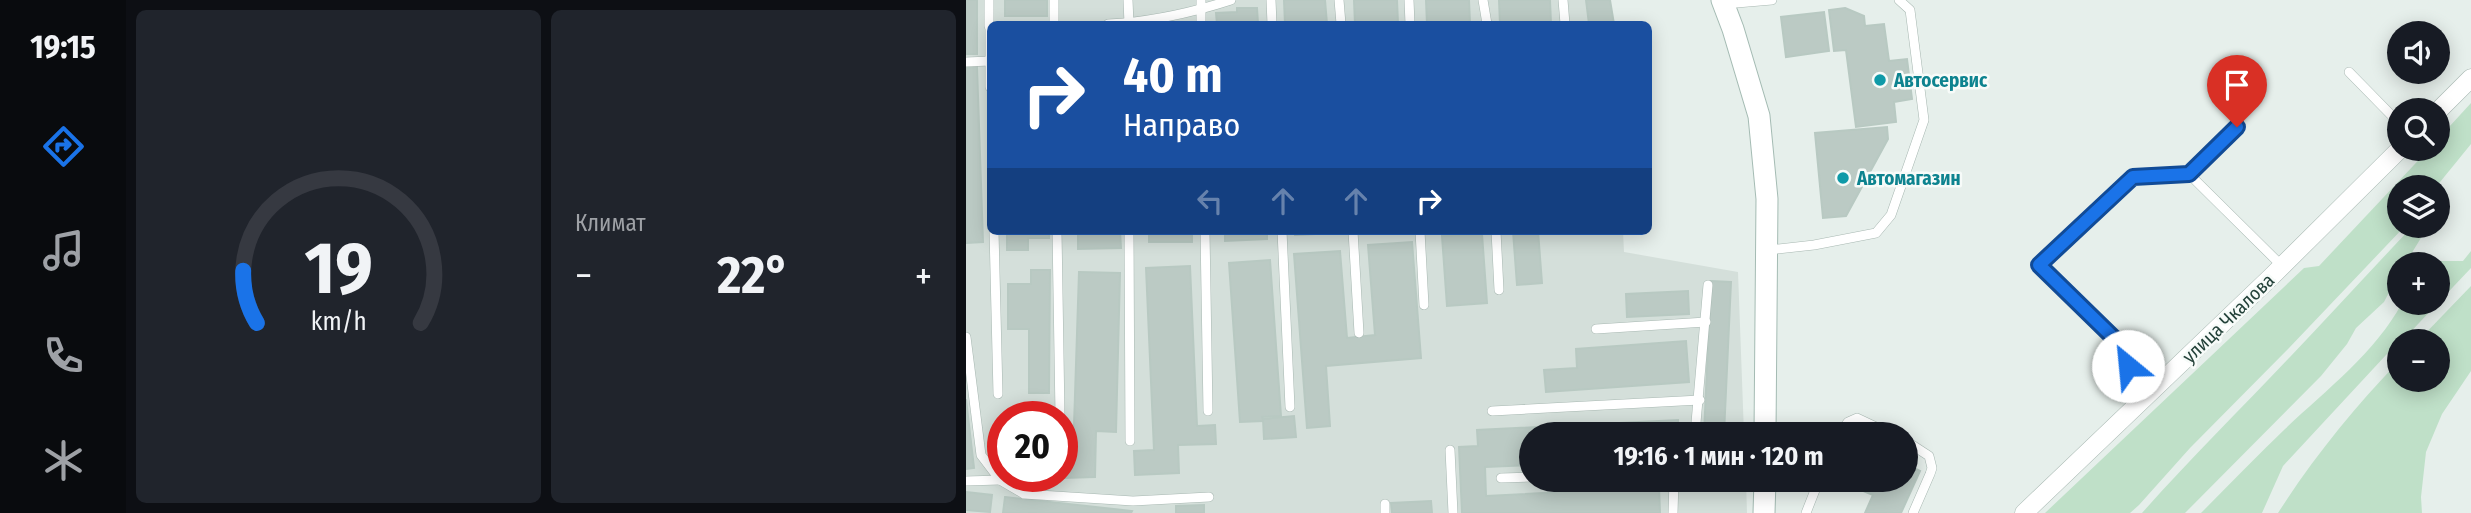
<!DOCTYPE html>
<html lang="ru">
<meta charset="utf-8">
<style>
body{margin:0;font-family:"Fira Sans Condensed",sans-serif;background:#20242c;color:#f1f3f6;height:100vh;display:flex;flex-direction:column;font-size:26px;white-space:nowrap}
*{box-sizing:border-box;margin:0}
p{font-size:23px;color:#9ea1a6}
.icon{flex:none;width:38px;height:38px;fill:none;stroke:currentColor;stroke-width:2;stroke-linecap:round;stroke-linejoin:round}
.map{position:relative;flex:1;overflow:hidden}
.side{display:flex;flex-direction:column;gap:10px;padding:10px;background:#0d0f14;width:840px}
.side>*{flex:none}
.banner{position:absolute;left:21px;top:21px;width:665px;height:214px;border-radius:10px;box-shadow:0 4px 18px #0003;background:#1a4fa0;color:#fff;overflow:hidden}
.controls{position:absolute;left:1421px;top:21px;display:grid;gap:14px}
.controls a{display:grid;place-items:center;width:63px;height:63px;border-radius:50%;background:#171b24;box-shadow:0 4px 18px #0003;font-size:35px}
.speed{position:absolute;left:21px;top:401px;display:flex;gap:14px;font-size:35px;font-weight:700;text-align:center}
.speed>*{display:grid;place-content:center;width:91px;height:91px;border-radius:50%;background:#171b24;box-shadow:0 4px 18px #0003;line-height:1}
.speed .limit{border:10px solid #d22;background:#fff;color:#111}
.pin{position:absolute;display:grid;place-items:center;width:60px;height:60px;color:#fff;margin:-72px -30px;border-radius:50% 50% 50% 0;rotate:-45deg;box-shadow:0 0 7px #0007}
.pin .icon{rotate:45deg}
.me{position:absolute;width:77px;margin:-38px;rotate:332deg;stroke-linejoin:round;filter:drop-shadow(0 0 5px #0008)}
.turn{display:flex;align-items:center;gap:24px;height:147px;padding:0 21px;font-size:32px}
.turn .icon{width:91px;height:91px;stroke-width:2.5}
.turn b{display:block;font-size:49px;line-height:60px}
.lanes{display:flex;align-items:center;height:66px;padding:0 21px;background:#0003;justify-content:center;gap:35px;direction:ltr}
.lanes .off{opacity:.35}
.big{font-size:52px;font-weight:700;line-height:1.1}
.side .tile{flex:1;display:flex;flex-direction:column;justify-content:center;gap:10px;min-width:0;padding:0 24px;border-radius:10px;background:#20242c}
.side .dial{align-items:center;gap:0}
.dial svg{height:182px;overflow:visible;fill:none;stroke:#363941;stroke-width:7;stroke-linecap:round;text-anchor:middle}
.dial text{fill:#f1f3f6;stroke:none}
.heat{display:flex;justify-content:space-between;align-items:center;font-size:38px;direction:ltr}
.side .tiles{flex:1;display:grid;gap:10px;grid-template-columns:repeat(2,1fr)}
.trip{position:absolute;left:553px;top:422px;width:399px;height:70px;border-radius:35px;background:#171b24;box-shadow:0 4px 18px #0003;font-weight:700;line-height:70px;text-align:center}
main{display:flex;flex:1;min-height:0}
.dock{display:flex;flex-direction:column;width:126px;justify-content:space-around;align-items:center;background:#090b0e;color:#9ea1a6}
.dock .icon{width:49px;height:49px}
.dock .on{color:#1a73e8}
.dock b{font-size:32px;color:#f1f3f6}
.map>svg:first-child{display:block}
.built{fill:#d4dfda;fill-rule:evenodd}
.green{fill:#bfe0c8}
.building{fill:#bbcac4;stroke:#b8c9c2;stroke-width:2}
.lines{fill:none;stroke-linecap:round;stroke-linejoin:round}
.service-casing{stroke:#a8b8b2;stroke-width:10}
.minor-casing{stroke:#a8b8b2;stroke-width:19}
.secondary-casing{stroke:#a4bbb3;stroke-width:23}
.service{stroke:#fff;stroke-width:9}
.minor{stroke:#fff;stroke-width:18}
.secondary{stroke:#fff;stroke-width:21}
.route-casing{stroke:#114b97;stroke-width:18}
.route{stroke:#1a73e8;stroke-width:12}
.culture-dot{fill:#0f9aa8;stroke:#f7fbf9;stroke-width:2.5}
.labels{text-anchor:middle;stroke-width:5;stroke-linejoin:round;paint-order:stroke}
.culture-label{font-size:19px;font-weight:bold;fill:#0d838f;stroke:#f7fbf9;text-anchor:start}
.street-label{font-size:19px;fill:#24423a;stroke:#f7fbf9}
</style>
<main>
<nav class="dock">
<b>19:15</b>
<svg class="icon on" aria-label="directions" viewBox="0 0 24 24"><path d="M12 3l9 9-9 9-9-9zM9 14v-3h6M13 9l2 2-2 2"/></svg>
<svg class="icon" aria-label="music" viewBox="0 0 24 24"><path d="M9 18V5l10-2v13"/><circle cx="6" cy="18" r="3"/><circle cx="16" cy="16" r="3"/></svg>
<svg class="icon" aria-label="phone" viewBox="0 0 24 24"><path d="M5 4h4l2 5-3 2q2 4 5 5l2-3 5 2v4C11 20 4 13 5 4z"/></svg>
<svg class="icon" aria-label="climate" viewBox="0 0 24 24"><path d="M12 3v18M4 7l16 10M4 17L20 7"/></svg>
</nav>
<section class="side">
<div class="tiles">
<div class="tile dial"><svg viewBox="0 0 100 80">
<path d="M14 69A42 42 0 1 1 86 69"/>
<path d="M14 69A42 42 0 0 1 8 46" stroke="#1a73e8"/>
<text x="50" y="56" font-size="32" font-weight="700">19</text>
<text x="50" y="72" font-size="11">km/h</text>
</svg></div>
<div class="tile"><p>Климат</p>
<div class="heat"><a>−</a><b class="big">22°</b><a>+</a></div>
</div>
</div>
</section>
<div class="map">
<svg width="1505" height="513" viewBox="0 0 1505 513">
<rect width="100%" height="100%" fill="#e6efeb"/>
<path class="built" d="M0,0H639L641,24H24V231H657L658,252L772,272L778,434H565V480H780L781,513H0ZM37,416H96V476H37Z"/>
<g class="green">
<path d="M1505,103V144L1470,187H1433V226H1439L1323,348L1224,448L1173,505L1164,513H1079L1338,268L1353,266L1463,149H1472V139Z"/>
<path d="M1457,226L1458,233L1439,264H1433V273L1418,302L1390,328L1381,344L1355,376L1219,513H1176C1224,459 1275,409 1324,357C1365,314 1404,271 1445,228Z"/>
<path d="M1505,251V268L1436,341H1433L1317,466L1296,513H1235C1263,485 1291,456 1319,429C1360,390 1409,353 1436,303H1472V264L1475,261H1497Z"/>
<path d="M1505,286V371L1476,414L1460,452L1455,497L1456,513H1312C1347,458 1388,408 1433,361V380H1472V341H1452Z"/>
</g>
<g class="building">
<rect x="0" y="0" width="11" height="54"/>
<rect x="39" y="0" width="42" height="16"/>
<path d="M318,0H359L361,24H319Z"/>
<path d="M388,0H431L432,24H389Z"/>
<path d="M460,0H503L504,24H461Z"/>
<path d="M533,0H584L585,24H534Z"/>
<path d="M620,0H644L648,24H623Z"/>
<path d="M271,8H291L292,24H251L250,13L271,12Z"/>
<path d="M879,8L898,16L899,26L918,24L923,61L941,59L946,99L928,102L930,122L890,127L880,50L868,51L863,10Z"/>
<path d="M858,12L863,51L820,57L815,17Z"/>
<path d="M11,67L17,242L0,243V68Z"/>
<path d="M921,127L922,139L880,216L857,218L849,133Z"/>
<path d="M41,231H83V238H62V250H41Z"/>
<path d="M112,231H154L155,248L112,249Z"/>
<rect x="183" y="231" width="43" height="11"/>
<path d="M259,231H301V239L259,241Z"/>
<path d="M328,231H370V233L329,235Z"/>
<path d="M547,231H572L576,283L551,285Z"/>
<path d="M516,234L521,303L481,306L476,236Z"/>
<path d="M446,242L455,358L360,366L364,426L341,428L328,254L374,251L381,338L409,335L402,245Z"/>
<path d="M304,260L315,416L296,417L297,421L274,422L263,263Z"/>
<path d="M224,266L231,426L249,425L250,444L212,445L213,473L169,475L168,451L188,450L180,268Z"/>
<path d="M65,270H84L83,393H63V329H42V284H65Z"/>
<path d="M113,272L154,273L150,432L130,431L129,477L96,478L88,476H96V456H107Z"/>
<path d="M745,281L765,282L758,434H738Z"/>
<path d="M722,291L723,314L661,317L660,294Z"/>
<path d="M720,341L723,382L580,392L578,370L611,368L610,349Z"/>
<path d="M0,399L8,468L0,469Z"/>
<path d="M328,416L330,437L298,439L297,419Z"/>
<path d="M712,420V434H565V465L519,467L520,496L693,487L694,513H496L493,447L512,446L511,430Z"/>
<path d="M940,464L954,471L935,513H899L907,495L871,480H940Z"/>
<path d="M0,492L26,495L24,512L0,510Z"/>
<path d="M39,497L166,511L165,513H37Z"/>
<path d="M465,501L466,513H426L425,503Z"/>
<path d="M238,505V513H210V506Z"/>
</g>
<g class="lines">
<defs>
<g id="service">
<path d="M23,0V26"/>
<path d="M88,0V24"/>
<path d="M162,0L163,24"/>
<path d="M235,0V24"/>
<path d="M305,0L306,24"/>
<path d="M373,0L375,24"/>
<path d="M443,0L444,24"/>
<path d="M517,0L521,24"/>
<path d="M597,0L599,24"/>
<path d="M759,4L806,0"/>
<path d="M142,24C184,22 225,13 265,0"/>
<path d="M24,26V87"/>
<path d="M0,62L24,61"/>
<path d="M1383,72L1433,123"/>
<path d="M1223,174L1271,127"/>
<path d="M28,231L32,394"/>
<path d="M91,231L94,415"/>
<path d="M163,231L164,441"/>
<path d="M239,231L242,411"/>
<path d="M316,231L324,407"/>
<path d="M387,231L393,333"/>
<path d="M454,231L458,305"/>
<path d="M530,231L533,290"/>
<path d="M802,250L848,245L910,233L925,215L958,120L944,10L933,0"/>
<path d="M630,329L740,322"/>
<path d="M0,337L15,455L34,480L58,494L167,501L243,497"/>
<path d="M1173,404L1157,347L1073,265L1167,177L1223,174L1316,266"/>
<path d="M526,411L734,400"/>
<path d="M729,434L742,285"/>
<path d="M873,434L882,422L891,418L925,434"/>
<path d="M940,441L963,456L966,468L964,474L947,513"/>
<path d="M484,450L487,513"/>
<path d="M535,478L565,477"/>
<path d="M840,480L851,483"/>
<path d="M0,481L34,480"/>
<path d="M419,504V513"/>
<path d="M707,513L708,480"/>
<path d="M840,513L853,480"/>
</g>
<g id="minor">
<path d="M1472,111L1505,78"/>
<path d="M1058,513L1306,276L1434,149"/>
</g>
<g id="secondary">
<path d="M756,0L767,29L793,116L801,199L799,434"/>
<path d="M798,513L799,480"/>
</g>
</defs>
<use href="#service" class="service-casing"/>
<use href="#minor" class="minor-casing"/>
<use href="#secondary" class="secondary-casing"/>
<use href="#service" class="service"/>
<use href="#minor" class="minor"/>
<use href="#secondary" class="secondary"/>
</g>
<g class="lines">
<defs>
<path id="route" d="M1162,366L1157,347L1073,265L1167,177L1223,174L1271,127"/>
</defs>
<use href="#route" class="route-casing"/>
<use href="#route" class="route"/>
</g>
<g class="culture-dot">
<circle cx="914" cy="80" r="7"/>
<circle cx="877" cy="178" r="7"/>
</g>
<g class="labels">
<g class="culture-label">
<text x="928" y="87">Автосервис</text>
<text x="891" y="185">Автомагазин</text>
</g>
<g class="street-label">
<text transform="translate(1262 318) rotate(-44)" y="7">улица Чкалова</text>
</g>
</g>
</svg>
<div class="controls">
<a><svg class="icon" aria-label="sound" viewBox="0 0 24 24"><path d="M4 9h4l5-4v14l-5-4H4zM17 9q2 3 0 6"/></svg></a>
<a><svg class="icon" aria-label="search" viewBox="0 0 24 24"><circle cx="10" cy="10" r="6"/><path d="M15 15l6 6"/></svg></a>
<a><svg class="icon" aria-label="layers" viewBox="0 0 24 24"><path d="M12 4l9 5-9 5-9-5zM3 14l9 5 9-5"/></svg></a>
<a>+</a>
<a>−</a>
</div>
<div class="speed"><div class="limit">20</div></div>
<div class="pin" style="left:1271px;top:127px;background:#d93025"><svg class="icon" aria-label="arrive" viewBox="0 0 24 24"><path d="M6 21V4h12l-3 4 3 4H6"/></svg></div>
<svg class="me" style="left:1162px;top:366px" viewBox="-20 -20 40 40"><circle r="19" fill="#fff"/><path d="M0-13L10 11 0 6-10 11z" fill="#1a73e8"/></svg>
<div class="trip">19:16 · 1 мин · 120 m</div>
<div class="banner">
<div class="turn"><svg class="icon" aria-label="right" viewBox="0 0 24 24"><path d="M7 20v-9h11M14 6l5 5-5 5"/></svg><div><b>40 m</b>Направо</div></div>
<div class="lanes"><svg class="icon off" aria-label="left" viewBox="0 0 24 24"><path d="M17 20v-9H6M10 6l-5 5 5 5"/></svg><svg class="icon off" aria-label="ahead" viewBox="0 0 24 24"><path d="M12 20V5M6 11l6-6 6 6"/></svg><svg class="icon off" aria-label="ahead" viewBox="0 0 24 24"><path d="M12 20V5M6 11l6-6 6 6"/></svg><svg class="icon" aria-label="right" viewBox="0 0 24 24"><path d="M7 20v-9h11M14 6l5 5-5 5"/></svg></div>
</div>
</div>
</main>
